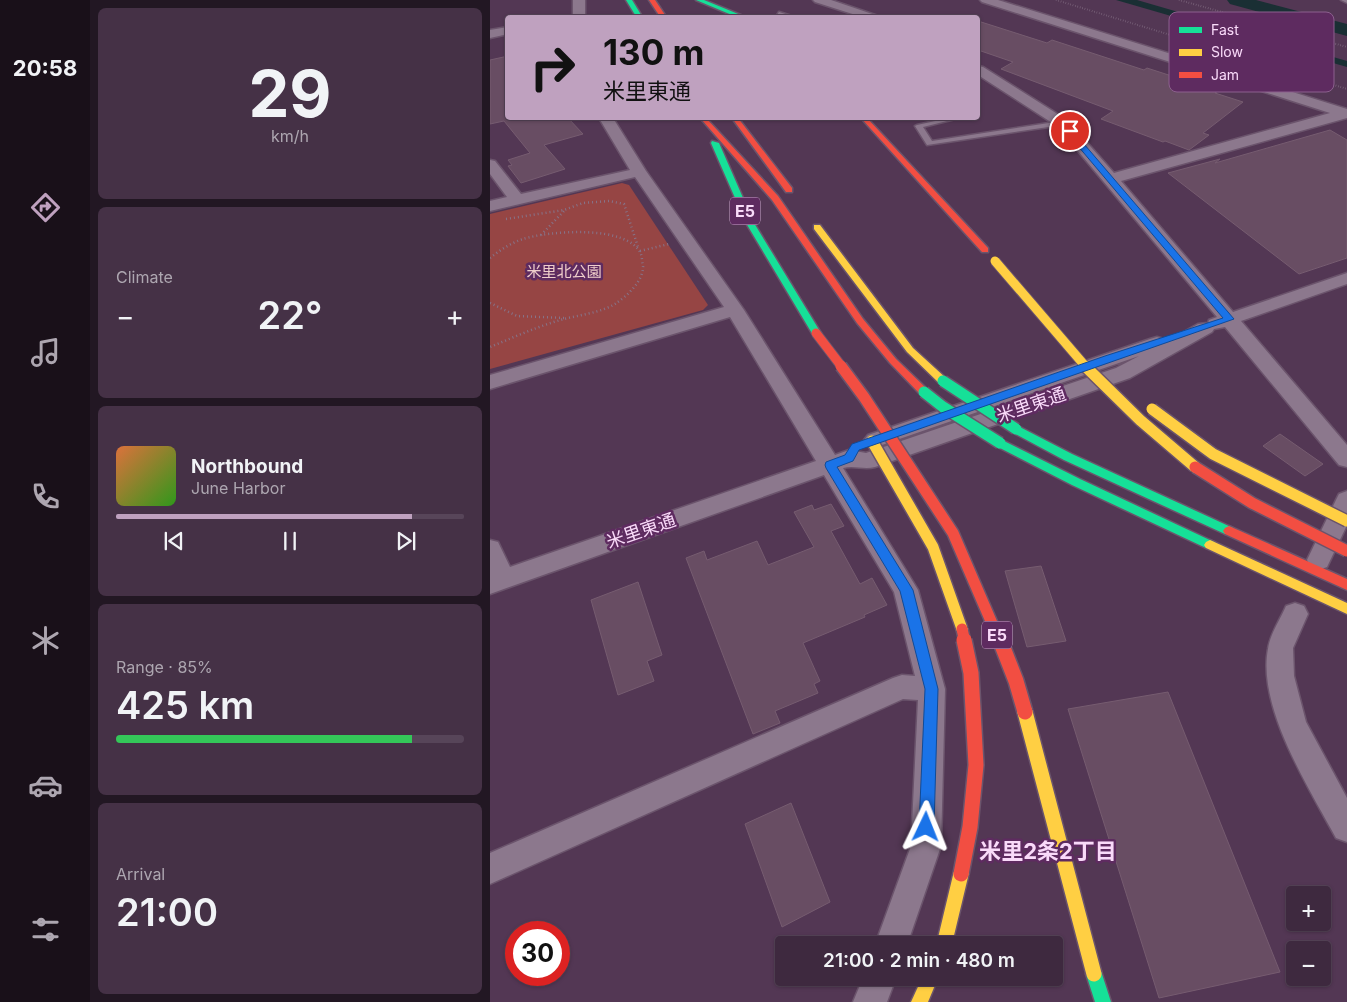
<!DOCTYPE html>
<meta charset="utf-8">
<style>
body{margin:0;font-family:Inter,"Noto Sans JP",sans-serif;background:#453146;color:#f1f3f6;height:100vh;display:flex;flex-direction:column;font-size:19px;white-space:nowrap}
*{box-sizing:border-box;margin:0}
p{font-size:16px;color:#ada6b0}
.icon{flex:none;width:28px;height:28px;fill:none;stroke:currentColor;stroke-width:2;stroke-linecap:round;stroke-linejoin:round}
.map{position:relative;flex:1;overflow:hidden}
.panel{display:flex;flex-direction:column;gap:8px;padding:8px;background:#221723;width:400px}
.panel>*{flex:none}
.banner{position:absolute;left:15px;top:15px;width:475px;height:105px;border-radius:5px;box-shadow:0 1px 4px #0004,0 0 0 1px #574559;background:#bfa1bf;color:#111;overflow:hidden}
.fabs{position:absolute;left:796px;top:886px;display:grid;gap:10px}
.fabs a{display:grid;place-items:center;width:45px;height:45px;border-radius:5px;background:#3e293f;box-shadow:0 1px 4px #0004,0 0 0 1px #574559;font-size:25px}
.speed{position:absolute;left:15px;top:921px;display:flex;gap:10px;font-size:25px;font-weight:700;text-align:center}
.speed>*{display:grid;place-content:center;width:65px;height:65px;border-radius:50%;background:#3e293f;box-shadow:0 1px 4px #0004,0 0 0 1px #574559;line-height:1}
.speed .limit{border:8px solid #d22;background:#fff;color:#111}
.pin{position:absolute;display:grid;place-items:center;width:42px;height:42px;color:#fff;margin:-21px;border:2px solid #fff;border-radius:50%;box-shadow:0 1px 5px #0007}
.me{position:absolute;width:55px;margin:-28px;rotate:2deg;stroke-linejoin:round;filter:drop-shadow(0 0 4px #0008)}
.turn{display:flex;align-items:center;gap:18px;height:105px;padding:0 15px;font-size:22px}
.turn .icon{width:65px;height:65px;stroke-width:2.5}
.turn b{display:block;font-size:35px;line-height:42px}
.big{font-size:38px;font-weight:600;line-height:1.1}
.panel .tile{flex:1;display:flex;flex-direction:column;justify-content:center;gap:8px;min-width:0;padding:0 18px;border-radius:8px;background:#453146}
.panel .dial{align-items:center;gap:0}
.dial b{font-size:65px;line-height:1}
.song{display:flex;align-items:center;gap:15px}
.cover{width:60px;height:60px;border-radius:8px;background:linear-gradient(135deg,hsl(20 70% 55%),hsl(110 70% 35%))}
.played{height:5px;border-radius:2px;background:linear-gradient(90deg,#bfa1bf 85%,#574559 85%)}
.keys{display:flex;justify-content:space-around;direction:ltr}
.heat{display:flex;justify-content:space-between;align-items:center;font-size:28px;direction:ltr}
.charge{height:8px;border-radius:4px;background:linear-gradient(90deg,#34c759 85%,#574559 0)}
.trip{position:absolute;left:285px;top:936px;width:288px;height:50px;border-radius:5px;background:#3e293f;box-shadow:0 1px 4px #0004,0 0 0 1px #574559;font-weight:600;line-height:50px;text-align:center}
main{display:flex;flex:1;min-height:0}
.menu{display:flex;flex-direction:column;width:90px;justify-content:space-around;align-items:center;background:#191019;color:#ada6b0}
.menu .icon{width:35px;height:35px}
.menu .active{color:#bfa1bf}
.menu b{font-size:22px;color:#f1f3f6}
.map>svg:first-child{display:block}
.green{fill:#964544}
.water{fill:#1a2f34}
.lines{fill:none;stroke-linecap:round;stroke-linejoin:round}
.river{fill:#1a2f34;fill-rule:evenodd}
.building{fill:#684d63;stroke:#765c70}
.lane-casing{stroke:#6b546c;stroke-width:3}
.street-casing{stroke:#6b546c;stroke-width:3}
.fast-casing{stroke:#6b546c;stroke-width:3}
.slow-casing{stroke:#6b546c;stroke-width:3}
.jam-casing{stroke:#6b546c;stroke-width:3}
.path-far1{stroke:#877388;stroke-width:2;stroke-dasharray:0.5 2;stroke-linecap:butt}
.path{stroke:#877388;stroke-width:2.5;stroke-dasharray:1 3;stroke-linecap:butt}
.lane{fill:#8c788d;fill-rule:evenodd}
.street{fill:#8c788d;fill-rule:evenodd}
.fast{fill:#16e098;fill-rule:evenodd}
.slow{fill:#ffcf43;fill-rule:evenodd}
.jam{fill:#f24e42;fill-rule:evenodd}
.fast-bridge-casing{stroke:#6b546c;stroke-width:14;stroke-linecap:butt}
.slow-bridge-far2-casing{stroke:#6b546c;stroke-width:11;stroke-linecap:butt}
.slow-bridge-far1-casing{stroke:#6b546c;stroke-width:14;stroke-linecap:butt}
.slow-bridge-casing{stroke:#6b546c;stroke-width:18;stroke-linecap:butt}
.jam-bridge-far2-casing{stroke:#6b546c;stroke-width:11;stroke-linecap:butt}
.jam-bridge-far1-casing{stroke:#6b546c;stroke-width:14;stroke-linecap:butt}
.jam-bridge-casing{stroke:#6b546c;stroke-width:18;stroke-linecap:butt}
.fast-bridge{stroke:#16e098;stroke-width:11}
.slow-bridge-far2{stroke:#ffcf43;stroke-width:9}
.slow-bridge-far1{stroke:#ffcf43;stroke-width:11}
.slow-bridge{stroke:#ffcf43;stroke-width:15}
.jam-bridge-far2{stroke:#f24e42;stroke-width:9}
.jam-bridge-far1{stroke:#f24e42;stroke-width:11}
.jam-bridge{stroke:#f24e42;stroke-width:15}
.route{fill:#1a73e8;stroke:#114b97}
.labels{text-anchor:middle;stroke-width:5;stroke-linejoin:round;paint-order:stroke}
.far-park-label{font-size:15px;fill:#efceca;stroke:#5e2b60}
.shield{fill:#5e2b60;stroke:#caa6cb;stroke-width:1}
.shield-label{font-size:16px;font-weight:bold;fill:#f9daf9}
.street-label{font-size:18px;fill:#f9daf9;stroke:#5e2b60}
.near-neighbourhood-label{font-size:22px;font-weight:bold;fill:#f9daf9;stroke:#5e2b60}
.key{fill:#5e2b60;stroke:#8c608e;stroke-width:1}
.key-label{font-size:14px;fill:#f9daf9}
</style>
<main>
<nav class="menu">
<b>20:58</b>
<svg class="icon active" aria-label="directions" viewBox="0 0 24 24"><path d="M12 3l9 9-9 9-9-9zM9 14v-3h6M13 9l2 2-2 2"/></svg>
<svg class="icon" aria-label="music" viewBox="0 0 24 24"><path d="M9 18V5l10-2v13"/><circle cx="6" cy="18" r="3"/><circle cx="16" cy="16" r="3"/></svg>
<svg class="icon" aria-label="phone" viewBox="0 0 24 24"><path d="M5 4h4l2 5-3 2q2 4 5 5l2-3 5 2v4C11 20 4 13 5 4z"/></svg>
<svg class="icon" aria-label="climate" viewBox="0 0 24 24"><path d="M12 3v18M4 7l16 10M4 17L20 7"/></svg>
<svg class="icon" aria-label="car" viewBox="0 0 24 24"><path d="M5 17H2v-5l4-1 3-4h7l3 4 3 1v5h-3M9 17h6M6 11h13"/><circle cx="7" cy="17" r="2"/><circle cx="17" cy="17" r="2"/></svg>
<svg class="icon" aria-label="filters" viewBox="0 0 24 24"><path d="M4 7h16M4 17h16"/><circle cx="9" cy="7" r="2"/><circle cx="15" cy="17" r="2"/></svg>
</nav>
<section class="panel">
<div class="tile dial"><b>29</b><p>km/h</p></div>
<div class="tile"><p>Climate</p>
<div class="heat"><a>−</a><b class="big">22°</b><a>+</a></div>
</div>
<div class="tile">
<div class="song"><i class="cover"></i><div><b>Northbound</b><p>June Harbor</p></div></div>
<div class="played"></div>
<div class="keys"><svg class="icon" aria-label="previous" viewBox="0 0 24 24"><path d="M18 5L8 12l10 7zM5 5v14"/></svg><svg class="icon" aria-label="pause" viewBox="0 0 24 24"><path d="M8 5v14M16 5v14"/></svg><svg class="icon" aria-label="next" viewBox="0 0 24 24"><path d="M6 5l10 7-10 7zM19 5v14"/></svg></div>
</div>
<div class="tile"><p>Range · 85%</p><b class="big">425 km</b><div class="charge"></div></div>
<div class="tile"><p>Arrival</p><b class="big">21:00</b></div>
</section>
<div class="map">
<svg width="857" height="1002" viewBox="0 0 857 1002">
<rect width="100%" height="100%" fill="#533754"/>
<path class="green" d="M132,183L139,185L218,305L213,310L0,369V214Z"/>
<path class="water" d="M626,0H647L857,61V67Z"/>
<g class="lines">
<path class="river" d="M737,0H766L857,24V36L740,4Z"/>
</g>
<g class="building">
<path d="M488,21L557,43L562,40L654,70L657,68L728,91L725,93L753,102L713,133L719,135L699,150L675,141L673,142L611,119L623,111L511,69L523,62L488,50Z"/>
<path d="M18,56V118H78L93,134L54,145L75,169L31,183L18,166L22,165L18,160L40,153L14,121L0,124V60Z"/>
<path d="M840,130L857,140V258L809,274L678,173L730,159L725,163Z"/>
<path d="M790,434L833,464L815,476L773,446Z"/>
<path d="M341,504L354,526L341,531L370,584L382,578L397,605L374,615L375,617L313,643L330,681L324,684L328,693L285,711L290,723L263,734L196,558L214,551L217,560L267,541L278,565L324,547L304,512L322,505L324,510Z"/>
<path d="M551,566L576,641L537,647L515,571Z"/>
<path d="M148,582L172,655L157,661L164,681L128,695L101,600Z"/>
<path d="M678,692L790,972L669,998L578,709Z"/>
<path d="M301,803L340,902L292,927L255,824Z"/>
</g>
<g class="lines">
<defs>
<g id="lane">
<path d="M851,0H857V3Z"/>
<path d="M289,12L305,17L306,18L287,15Z"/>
<path d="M459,118H469L433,127L442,141L572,121L576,123L572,125L437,145L425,126L427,125Z"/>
</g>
<g id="street">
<rect x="83" y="0" width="12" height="18"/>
<path d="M323,0H341L394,18H375L325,2Z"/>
<path d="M490,0H508L857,109V118L631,181L743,312L857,273V284L751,321L857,445V467L849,465L735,327L724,329L722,332L640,378L385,467C374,470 364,465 353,468L428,590L455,689L451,846L417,945H385L421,846L428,700L413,699L0,884V853L403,678L412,675L425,676L404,592L334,475L0,594V540L8,542L20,567L326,461L240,317L0,389V375L234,307L145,177L0,211V201L17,197L0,174V160L5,161L31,194L140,170L109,118H123L156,171L254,310L345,455L359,450L376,453L626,368L649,356L392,445L385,448L378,445L374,440L378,435L660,339L667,337L674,339L676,342L708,324L718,323L719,320L727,317L567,126L488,75V66L493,67L577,120L624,173L840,113L492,2Z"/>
<path d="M18,27V34L0,38V30Z"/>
<path d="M857,491V525L837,567L829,570L821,567L817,560L846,500L849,494Z"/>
<path d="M805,603L814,606L818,614L803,648L804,676L816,722L857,798V842L846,838C819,788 767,707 778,649C780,634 790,620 796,606Z"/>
<path d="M373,978H406L397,1002H363Z"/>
</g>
<g id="fast">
<path d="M136,0H142L153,18H147Z"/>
<path d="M206,0H214L258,18H249Z"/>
<path d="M222,141L229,143L264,223L331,333L329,335H323L256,223L221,143Z"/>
<path d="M526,425L582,454L743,528L745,531L743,534H735L574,460L522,432L521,429Z"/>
<path d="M510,439L590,479L724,542L726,545L724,548H716L582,485L506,446L505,443L506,440Z"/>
<path d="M604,966L610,968L621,1002H605L596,974L598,968Z"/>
</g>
<g id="slow">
<path d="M324,225H330L423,348L457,379L458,381L457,383H449L417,352L324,229Z"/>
<path d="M720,540L857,603V614L716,548L714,545L716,542Z"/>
<path d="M432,978H448L438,1002H421Z"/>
</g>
<g id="jam">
<path d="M159,0H165L177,18H171Z"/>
<path d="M212,118H216L288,196L373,319L406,359L438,390L439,392L438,394H430L400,363L367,323L282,200L212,120Z"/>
<path d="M242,118H248L302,188V192H296Z"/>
<path d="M371,118H377L498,248V252H492Z"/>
<path d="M739,526L857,579V590L735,534L733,531L735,528Z"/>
</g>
</defs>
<use href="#lane" class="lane-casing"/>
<use href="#street" class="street-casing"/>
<use href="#fast" class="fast-casing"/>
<use href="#slow" class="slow-casing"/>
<use href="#jam" class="jam-casing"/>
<g class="path-far1">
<path d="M566,0L857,89"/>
<path d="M689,0L857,47"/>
</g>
<g class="path">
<path d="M16,219L74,210L93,203L119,201L134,204L148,247"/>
<path d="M51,235L74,211"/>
<path d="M150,251L179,244"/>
<path d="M0,258C10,250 21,243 33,239C58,231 138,224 151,254C152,257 152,262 153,265C154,281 137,296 125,304C108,314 86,315 67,321C44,328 22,338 0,347"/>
<path d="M0,303L27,316L75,318"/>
</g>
<use href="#lane" class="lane"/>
<use href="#street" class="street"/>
<use href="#fast" class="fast"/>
<use href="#slow" class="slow"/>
<use href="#jam" class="jam"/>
<defs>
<g id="fast-bridge">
<path d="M453,381L526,429"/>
<path d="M434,392L453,407L510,443"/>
</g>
<path id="slow-bridge-far2" d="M505,261L596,367"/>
<g id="slow-bridge-far1">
<path d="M595,366L650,420L705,467"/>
<path d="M662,409L723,454L857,521"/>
<path d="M382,441L443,547L472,629"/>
</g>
<g id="slow-bridge">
<path d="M535,712L604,974"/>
<path d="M454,945L471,874"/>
</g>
<path id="jam-bridge-far2" d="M326,333L352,367"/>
<g id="jam-bridge-far1">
<path d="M351,366L374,397L463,533L510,642"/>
<path d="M705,467L762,503L857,551"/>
<path d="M472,629L475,642"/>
</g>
<g id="jam-bridge">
<path d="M510,640L526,681L535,712"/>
<path d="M471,874L480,827L486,765L481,673L474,640"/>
</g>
</defs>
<use href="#fast-bridge" class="fast-bridge-casing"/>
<use href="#slow-bridge-far2" class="slow-bridge-far2-casing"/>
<use href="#slow-bridge-far1" class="slow-bridge-far1-casing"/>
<use href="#slow-bridge" class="slow-bridge-casing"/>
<use href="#jam-bridge-far2" class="jam-bridge-far2-casing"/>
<use href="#jam-bridge-far1" class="jam-bridge-far1-casing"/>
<use href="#jam-bridge" class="jam-bridge-casing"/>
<use href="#fast-bridge" class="fast-bridge"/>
<use href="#slow-bridge-far2" class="slow-bridge-far2"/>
<use href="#slow-bridge-far1" class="slow-bridge-far1"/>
<use href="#slow-bridge" class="slow-bridge"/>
<use href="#jam-bridge-far2" class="jam-bridge-far2"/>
<use href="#jam-bridge-far1" class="jam-bridge-far1"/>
<use href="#jam-bridge" class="jam-bridge"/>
</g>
<path class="route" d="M577,130H582L744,319L369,450L363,461L347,467L423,590L448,689L444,827L442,832L436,834L431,832L429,827L435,689L410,591L336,468L335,465L336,462L355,455L362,444L615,356L733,318L577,133Z"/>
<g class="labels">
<g class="far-park-label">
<text x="74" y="277">米里北公園</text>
</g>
<g class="shield">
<rect x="240" y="197.5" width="30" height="27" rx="4"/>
<rect x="492" y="621.5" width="30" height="27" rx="4"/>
</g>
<g class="shield-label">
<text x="255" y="217">E5</text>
<text x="507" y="641">E5</text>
</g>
<g class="street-label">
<text transform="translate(541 405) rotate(-19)" y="6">米里東通</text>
<text transform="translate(151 531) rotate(-19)" y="6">米里東通</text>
</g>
<g class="near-neighbourhood-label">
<text x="558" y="859">米里2条2丁目</text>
</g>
</g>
<rect x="679" y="12" width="165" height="80" rx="8" class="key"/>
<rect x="689" y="27" width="23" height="6" fill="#16e098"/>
<rect x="689" y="49" width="23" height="7" fill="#ffcf43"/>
<rect x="689" y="72" width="23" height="6" fill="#f24e42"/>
<g class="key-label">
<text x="721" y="35">Fast</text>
<text x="721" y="57">Slow</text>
<text x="721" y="80">Jam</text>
</g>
</svg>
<div class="fabs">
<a>+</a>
<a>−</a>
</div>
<div class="speed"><div class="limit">30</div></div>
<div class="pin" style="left:580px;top:131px;background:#d93025"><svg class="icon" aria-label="arrive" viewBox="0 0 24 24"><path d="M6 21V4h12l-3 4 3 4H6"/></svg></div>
<svg class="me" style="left:436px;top:827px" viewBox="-20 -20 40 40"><path d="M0-17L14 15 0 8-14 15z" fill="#1a73e8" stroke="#fff" stroke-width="4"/></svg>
<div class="trip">21:00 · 2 min · 480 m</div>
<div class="banner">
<div class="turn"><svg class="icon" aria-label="right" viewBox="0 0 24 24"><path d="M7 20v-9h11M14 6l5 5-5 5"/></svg><div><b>130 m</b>米里東通</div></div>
</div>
</div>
</main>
